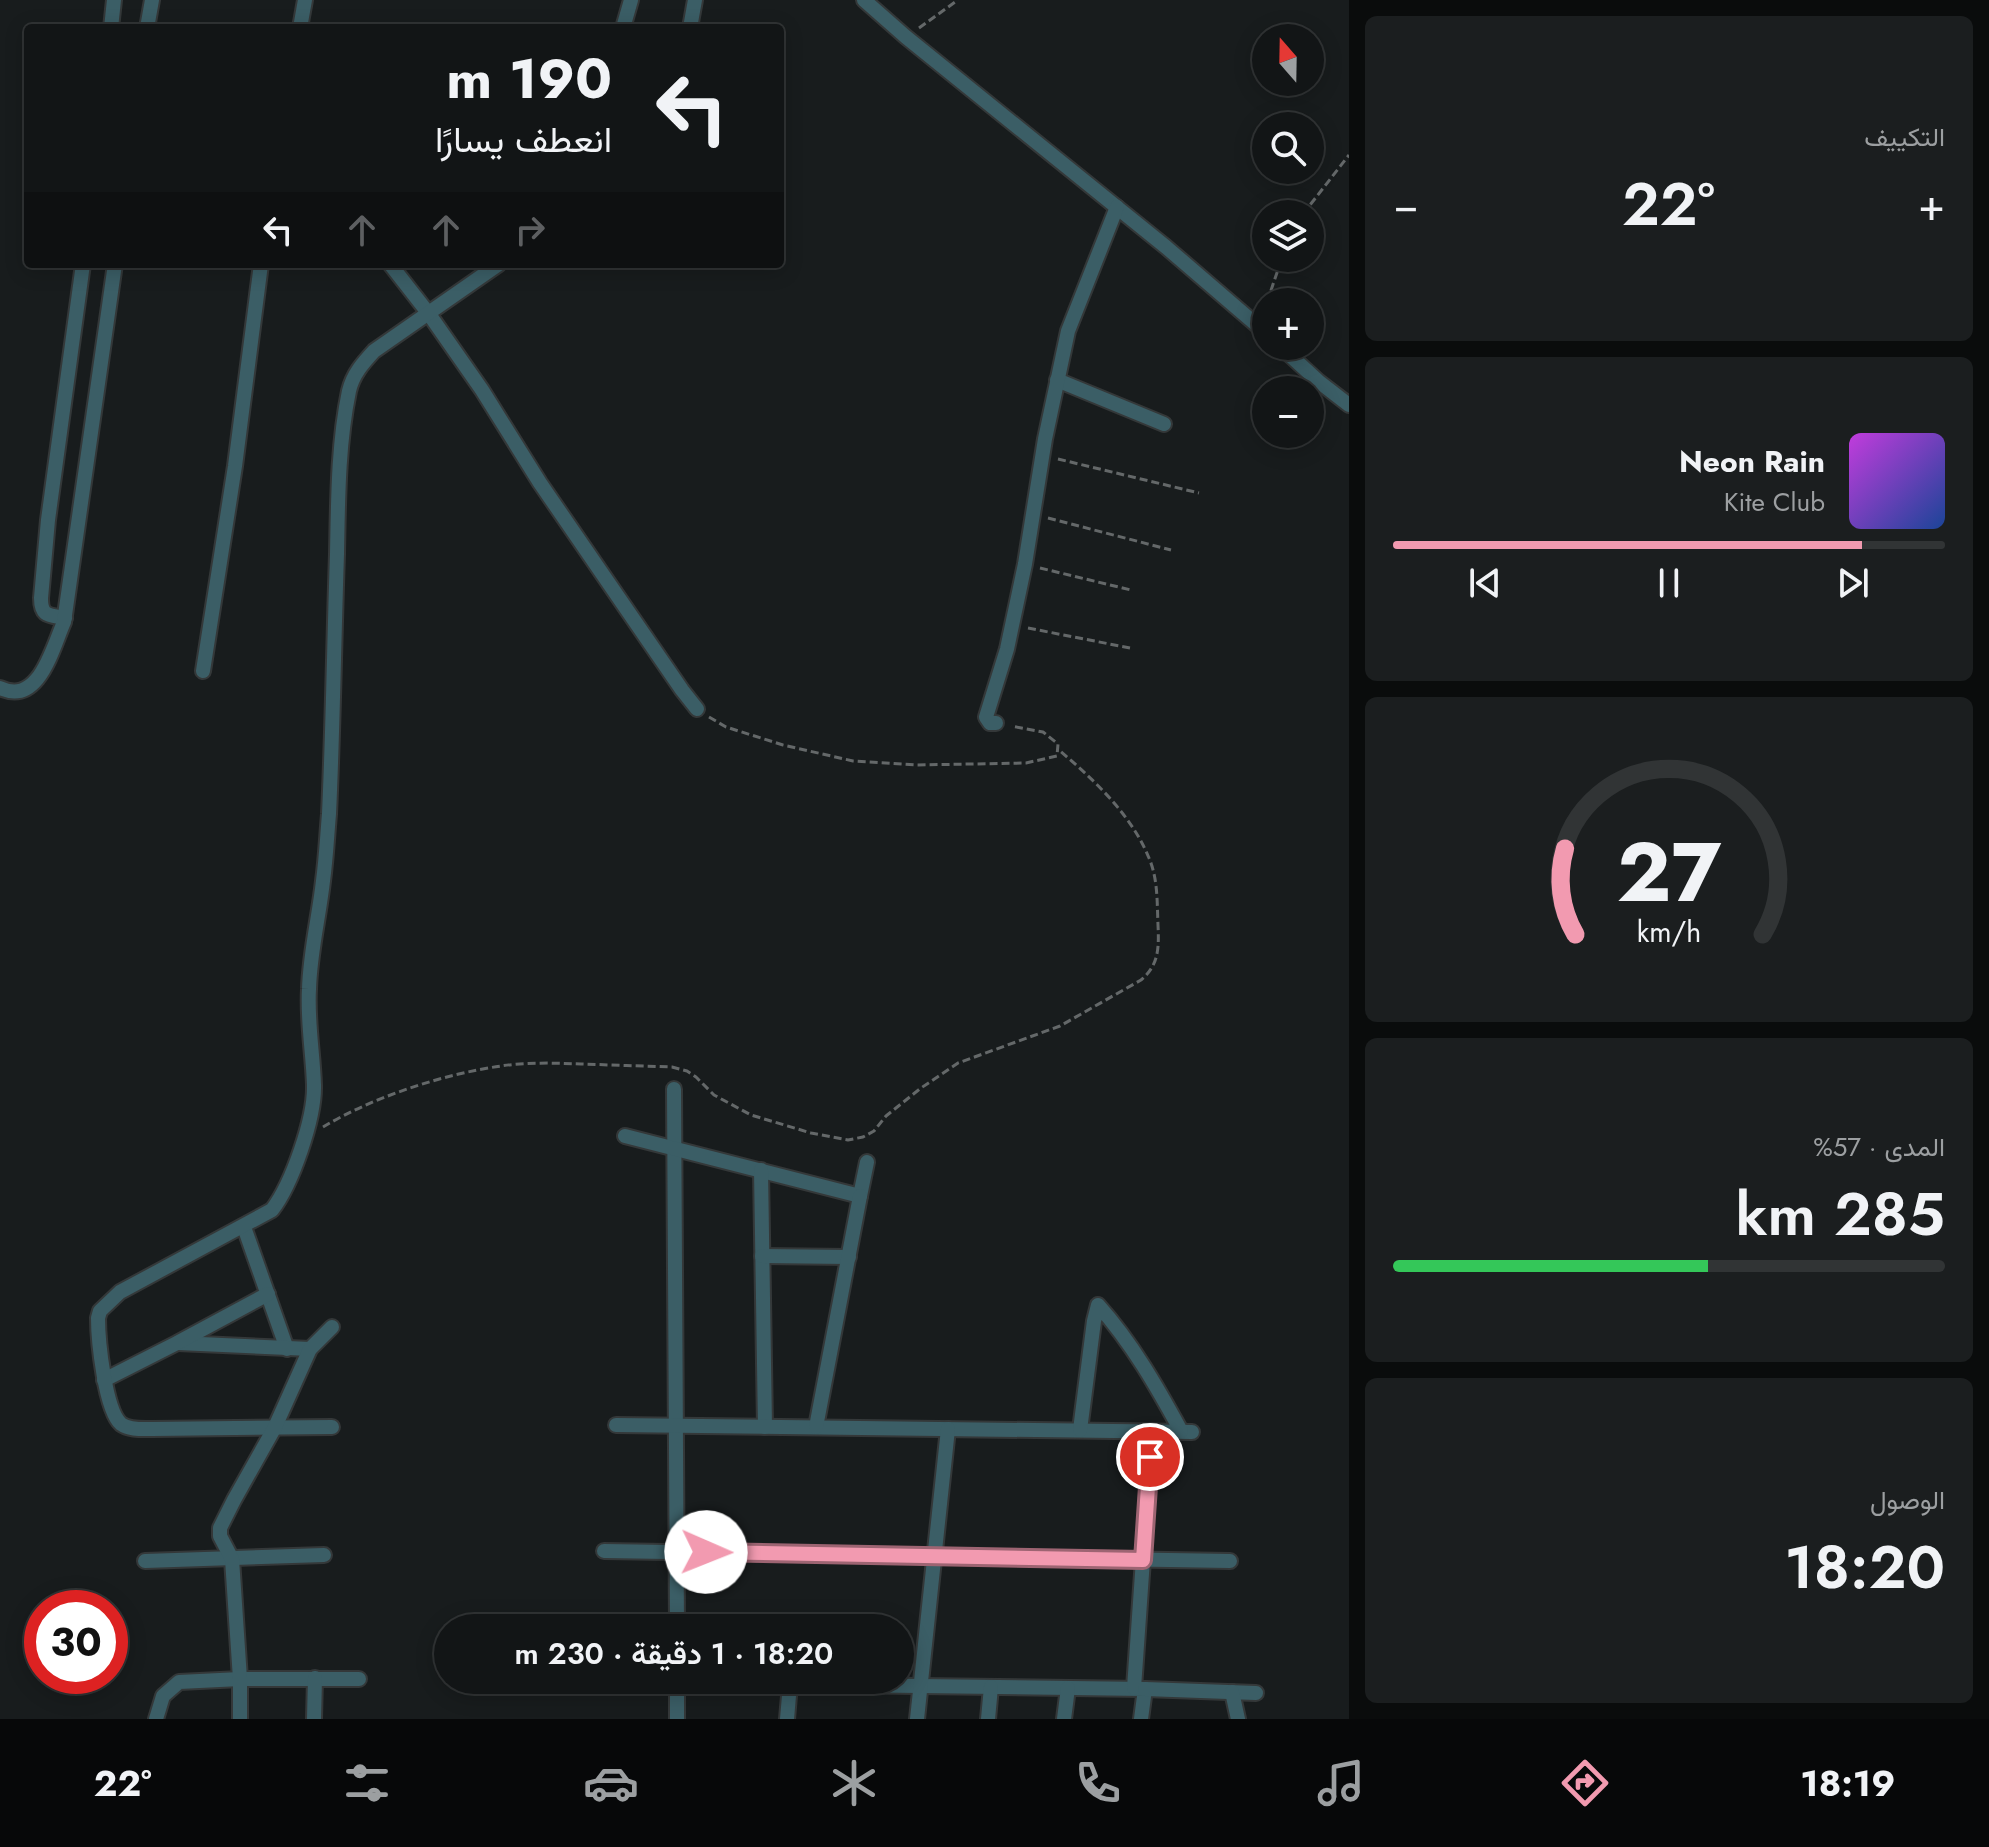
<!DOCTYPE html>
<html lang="ar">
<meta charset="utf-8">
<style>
body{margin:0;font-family:Jost,Vazirmatn,sans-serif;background:#1b1e1f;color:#f1f3f6;direction:rtl;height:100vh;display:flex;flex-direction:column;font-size:30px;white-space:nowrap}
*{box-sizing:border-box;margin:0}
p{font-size:26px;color:#9c9fa1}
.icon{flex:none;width:44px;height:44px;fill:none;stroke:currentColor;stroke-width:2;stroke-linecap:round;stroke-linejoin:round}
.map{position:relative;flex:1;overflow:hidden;direction:ltr}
.sheet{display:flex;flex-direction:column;gap:16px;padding:16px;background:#0a0c0c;width:640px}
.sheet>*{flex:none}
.top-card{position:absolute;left:24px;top:24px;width:760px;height:244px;border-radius:8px;box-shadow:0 4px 20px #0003,0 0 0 2px #313435;direction:rtl;background:#121516;color:#f1f3f6;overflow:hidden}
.needle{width:52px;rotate:340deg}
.buttons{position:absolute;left:1252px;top:24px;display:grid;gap:16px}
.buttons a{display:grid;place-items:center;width:72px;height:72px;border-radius:50%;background:#121516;box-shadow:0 4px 20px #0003,0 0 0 2px #313435;font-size:40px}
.speed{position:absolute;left:24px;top:1590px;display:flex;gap:16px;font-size:40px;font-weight:700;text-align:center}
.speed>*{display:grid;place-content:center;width:104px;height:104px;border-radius:50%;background:#121516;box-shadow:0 4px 20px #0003,0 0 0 2px #313435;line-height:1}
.speed .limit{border:12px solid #d22;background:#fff;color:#111}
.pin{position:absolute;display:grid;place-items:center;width:68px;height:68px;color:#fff;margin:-34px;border:4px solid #fff;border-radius:50%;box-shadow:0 2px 8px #0007}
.me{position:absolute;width:88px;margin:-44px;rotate:91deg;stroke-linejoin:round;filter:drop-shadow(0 0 6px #0008)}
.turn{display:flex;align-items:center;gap:28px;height:168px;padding:0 40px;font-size:36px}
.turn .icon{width:104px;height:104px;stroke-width:2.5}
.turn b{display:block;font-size:56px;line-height:68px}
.lanes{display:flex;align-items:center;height:76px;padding:0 40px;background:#0003;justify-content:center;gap:40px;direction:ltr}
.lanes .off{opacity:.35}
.big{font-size:60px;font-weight:600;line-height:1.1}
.sheet .widget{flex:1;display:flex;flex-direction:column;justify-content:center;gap:12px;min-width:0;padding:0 28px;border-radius:12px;background:#1b1e1f}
.sheet .dial{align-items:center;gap:0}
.dial svg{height:208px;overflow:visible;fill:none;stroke:#313435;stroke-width:7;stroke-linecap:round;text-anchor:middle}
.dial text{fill:#f1f3f6;stroke:none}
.song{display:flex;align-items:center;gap:24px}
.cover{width:96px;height:96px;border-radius:12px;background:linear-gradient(135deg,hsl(290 70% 55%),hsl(220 70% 35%))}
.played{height:8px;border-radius:4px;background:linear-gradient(90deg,#f29ab0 85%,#313435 85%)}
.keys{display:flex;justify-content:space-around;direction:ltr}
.heat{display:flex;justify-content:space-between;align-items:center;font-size:44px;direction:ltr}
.charge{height:12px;border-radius:6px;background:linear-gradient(90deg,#34c759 57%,#313435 0)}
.trip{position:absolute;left:434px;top:1614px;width:480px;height:80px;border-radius:40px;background:#121516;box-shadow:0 4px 20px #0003,0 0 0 2px #313435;font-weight:600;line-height:80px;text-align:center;direction:rtl}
.tabs{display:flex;height:128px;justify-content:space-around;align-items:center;background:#070809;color:#9c9fa1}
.tabs .icon{width:56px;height:56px}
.tabs .on{color:#f29ab0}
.tabs b{font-size:36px;color:#f1f3f6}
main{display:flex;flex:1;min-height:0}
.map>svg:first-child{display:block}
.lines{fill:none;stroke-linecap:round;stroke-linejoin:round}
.minor-casing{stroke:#343839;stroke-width:18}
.path{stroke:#646869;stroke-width:3;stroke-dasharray:8 4;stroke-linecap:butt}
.minor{stroke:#3b5e66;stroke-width:14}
.route-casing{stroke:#9d6472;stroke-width:20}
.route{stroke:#f29ab0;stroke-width:14}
</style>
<main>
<section class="sheet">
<div class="widget"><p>التكييف</p>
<div class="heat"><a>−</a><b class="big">22°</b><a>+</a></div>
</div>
<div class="widget">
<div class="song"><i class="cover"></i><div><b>Neon Rain</b><p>Kite Club</p></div></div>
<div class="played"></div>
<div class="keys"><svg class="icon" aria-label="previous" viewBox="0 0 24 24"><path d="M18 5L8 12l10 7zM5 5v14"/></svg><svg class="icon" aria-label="pause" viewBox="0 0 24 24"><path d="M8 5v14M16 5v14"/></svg><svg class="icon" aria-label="next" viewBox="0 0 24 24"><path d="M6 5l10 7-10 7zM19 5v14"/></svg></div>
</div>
<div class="widget dial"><svg viewBox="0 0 100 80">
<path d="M14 69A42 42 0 1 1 86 69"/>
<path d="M14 69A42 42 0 0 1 10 36" stroke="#f29ab0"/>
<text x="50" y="56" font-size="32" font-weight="700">27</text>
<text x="50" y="72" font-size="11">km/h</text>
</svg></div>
<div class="widget"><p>المدى · 57%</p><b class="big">285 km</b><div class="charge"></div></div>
<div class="widget"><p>الوصول</p><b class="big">18:20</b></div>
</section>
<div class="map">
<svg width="1349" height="1719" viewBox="0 0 1349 1719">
<rect width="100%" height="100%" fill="#181c1d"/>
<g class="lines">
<defs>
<g id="minor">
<path d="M864,0L906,37L1166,247L1266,333"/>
<path d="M111,28L114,0"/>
<path d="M147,28L152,0"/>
<path d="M300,28L305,0"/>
<path d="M623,28L631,0"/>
<path d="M690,28L695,0"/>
<path d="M390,264L429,314L482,390L540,483L682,690L697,709"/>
<path d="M1280,346L1318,381L1349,405"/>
<path d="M1057,380L1164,424"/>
<path d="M65,618C49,615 41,617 41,598L48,520L83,264"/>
<path d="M203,671L235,466L261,264"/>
<path d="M0,688C39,706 52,649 64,622L115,264"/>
<path d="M996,723H990L986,717L1007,649L1025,564L1045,439L1068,331L1117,207"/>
<path d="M674,1089L677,1628"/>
<path d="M625,1136L860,1196L867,1162"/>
<path d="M761,1170L765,1427"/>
<path d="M244,1227L287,1349"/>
<path d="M762,1256L849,1257"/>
<path d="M178,1343L310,1349"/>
<path d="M104,1380L177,1343L268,1294"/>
<path d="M616,1425L1192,1432"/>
<path d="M332,1427L152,1429C142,1429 129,1430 121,1424C105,1410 98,1340 98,1318L100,1311L120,1292L272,1210C292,1184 315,1118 314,1085C313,1053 307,1021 309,989C310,952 319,917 323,881C326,859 327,837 329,814C333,728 334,641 337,554C338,501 338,444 349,391C353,374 363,363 374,351L499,264"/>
<path d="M816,1427L860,1196"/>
<path d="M1080,1430L1094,1321L1098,1305C1132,1343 1157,1387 1181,1431"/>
<path d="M604,1551L1230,1561"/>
<path d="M145,1561L324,1555"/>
<path d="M677,1680V1719"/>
<path d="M605,1682L1145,1689L1141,1719"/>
<path d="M1134,1688L1152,1431"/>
<path d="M1145,1689L1256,1693"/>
<path d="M1232,1692L1238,1719"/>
<path d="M156,1719L163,1696L179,1682L240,1679H359"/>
<path d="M240,1719V1679L232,1559L220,1536V1528L234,1500L275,1427L310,1349L332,1327"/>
<path d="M314,1719L315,1678"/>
<path d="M787,1719L790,1684"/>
<path d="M917,1719L948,1429"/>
<path d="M988,1719L991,1687"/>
<path d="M1064,1719L1068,1688"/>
</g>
</defs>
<use href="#minor" class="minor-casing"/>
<g class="path">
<path d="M919,28L958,0"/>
<path d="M1303,214L1349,155"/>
<path d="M1267,302L1282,258"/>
<path d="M1058,459L1199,493"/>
<path d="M1048,518L1171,550"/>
<path d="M1040,568L1131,590"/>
<path d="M1028,628L1130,648"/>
<path d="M709,717L726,727L783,745L853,761L917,765L1026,763L1057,756L1058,744L1043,732L1011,726"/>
<path d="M323,1127C373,1097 444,1074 501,1066C527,1062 555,1063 581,1064C611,1065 642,1066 672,1067L687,1071L696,1077L714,1095L751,1115L811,1133L848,1140L863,1137L874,1131L886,1116L921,1088L958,1063L1060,1026L1141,980C1159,965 1159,948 1158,925C1157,902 1158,879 1149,858C1131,814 1094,780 1059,750"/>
</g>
<use href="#minor" class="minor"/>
</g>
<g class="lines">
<defs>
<path id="route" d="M706,1552L1143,1560L1150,1457"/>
</defs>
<use href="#route" class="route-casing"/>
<use href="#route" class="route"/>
</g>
</svg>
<div class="buttons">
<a><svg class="needle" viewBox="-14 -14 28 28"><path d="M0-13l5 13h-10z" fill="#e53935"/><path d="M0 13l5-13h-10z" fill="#9c9fa1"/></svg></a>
<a><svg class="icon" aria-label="search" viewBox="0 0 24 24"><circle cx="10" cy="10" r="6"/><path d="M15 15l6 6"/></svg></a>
<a><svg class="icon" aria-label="layers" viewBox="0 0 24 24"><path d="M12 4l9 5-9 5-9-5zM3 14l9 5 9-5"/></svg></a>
<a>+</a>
<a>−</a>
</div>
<div class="speed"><div class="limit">30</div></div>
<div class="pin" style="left:1150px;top:1457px;background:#d93025"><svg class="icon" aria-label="arrive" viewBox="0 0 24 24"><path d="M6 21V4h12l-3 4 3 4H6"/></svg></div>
<svg class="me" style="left:706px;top:1552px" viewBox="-20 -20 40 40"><circle r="19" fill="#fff"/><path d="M0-13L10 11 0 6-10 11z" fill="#f29ab0"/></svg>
<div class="trip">18:20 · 1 دقيقة · 230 m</div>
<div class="top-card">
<div class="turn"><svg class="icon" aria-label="left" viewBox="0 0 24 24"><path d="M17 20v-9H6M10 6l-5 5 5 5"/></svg><div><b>190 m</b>انعطف يسارًا</div></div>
<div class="lanes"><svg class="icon" aria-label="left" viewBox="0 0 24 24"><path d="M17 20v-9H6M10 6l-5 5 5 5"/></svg><svg class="icon off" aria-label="ahead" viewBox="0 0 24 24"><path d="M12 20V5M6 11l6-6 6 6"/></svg><svg class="icon off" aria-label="ahead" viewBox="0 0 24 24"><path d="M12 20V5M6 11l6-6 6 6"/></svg><svg class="icon off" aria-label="right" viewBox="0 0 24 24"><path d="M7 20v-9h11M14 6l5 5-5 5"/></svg></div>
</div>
</div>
</main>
<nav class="tabs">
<b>18:19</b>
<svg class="icon on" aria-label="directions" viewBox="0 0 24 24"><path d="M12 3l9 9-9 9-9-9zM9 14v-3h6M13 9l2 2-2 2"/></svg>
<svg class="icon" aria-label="music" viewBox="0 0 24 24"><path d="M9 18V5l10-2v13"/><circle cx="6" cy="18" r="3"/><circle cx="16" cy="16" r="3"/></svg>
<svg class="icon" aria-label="phone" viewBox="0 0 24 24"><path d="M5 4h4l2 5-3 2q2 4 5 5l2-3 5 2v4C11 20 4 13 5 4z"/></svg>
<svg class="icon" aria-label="climate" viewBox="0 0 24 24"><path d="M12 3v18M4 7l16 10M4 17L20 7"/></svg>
<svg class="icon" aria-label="car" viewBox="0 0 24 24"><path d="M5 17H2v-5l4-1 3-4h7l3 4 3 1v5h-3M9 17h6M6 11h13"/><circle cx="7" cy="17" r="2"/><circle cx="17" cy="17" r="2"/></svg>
<svg class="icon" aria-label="filters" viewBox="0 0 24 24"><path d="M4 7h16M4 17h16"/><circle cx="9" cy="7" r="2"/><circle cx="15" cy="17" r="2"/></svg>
<b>22°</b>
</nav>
